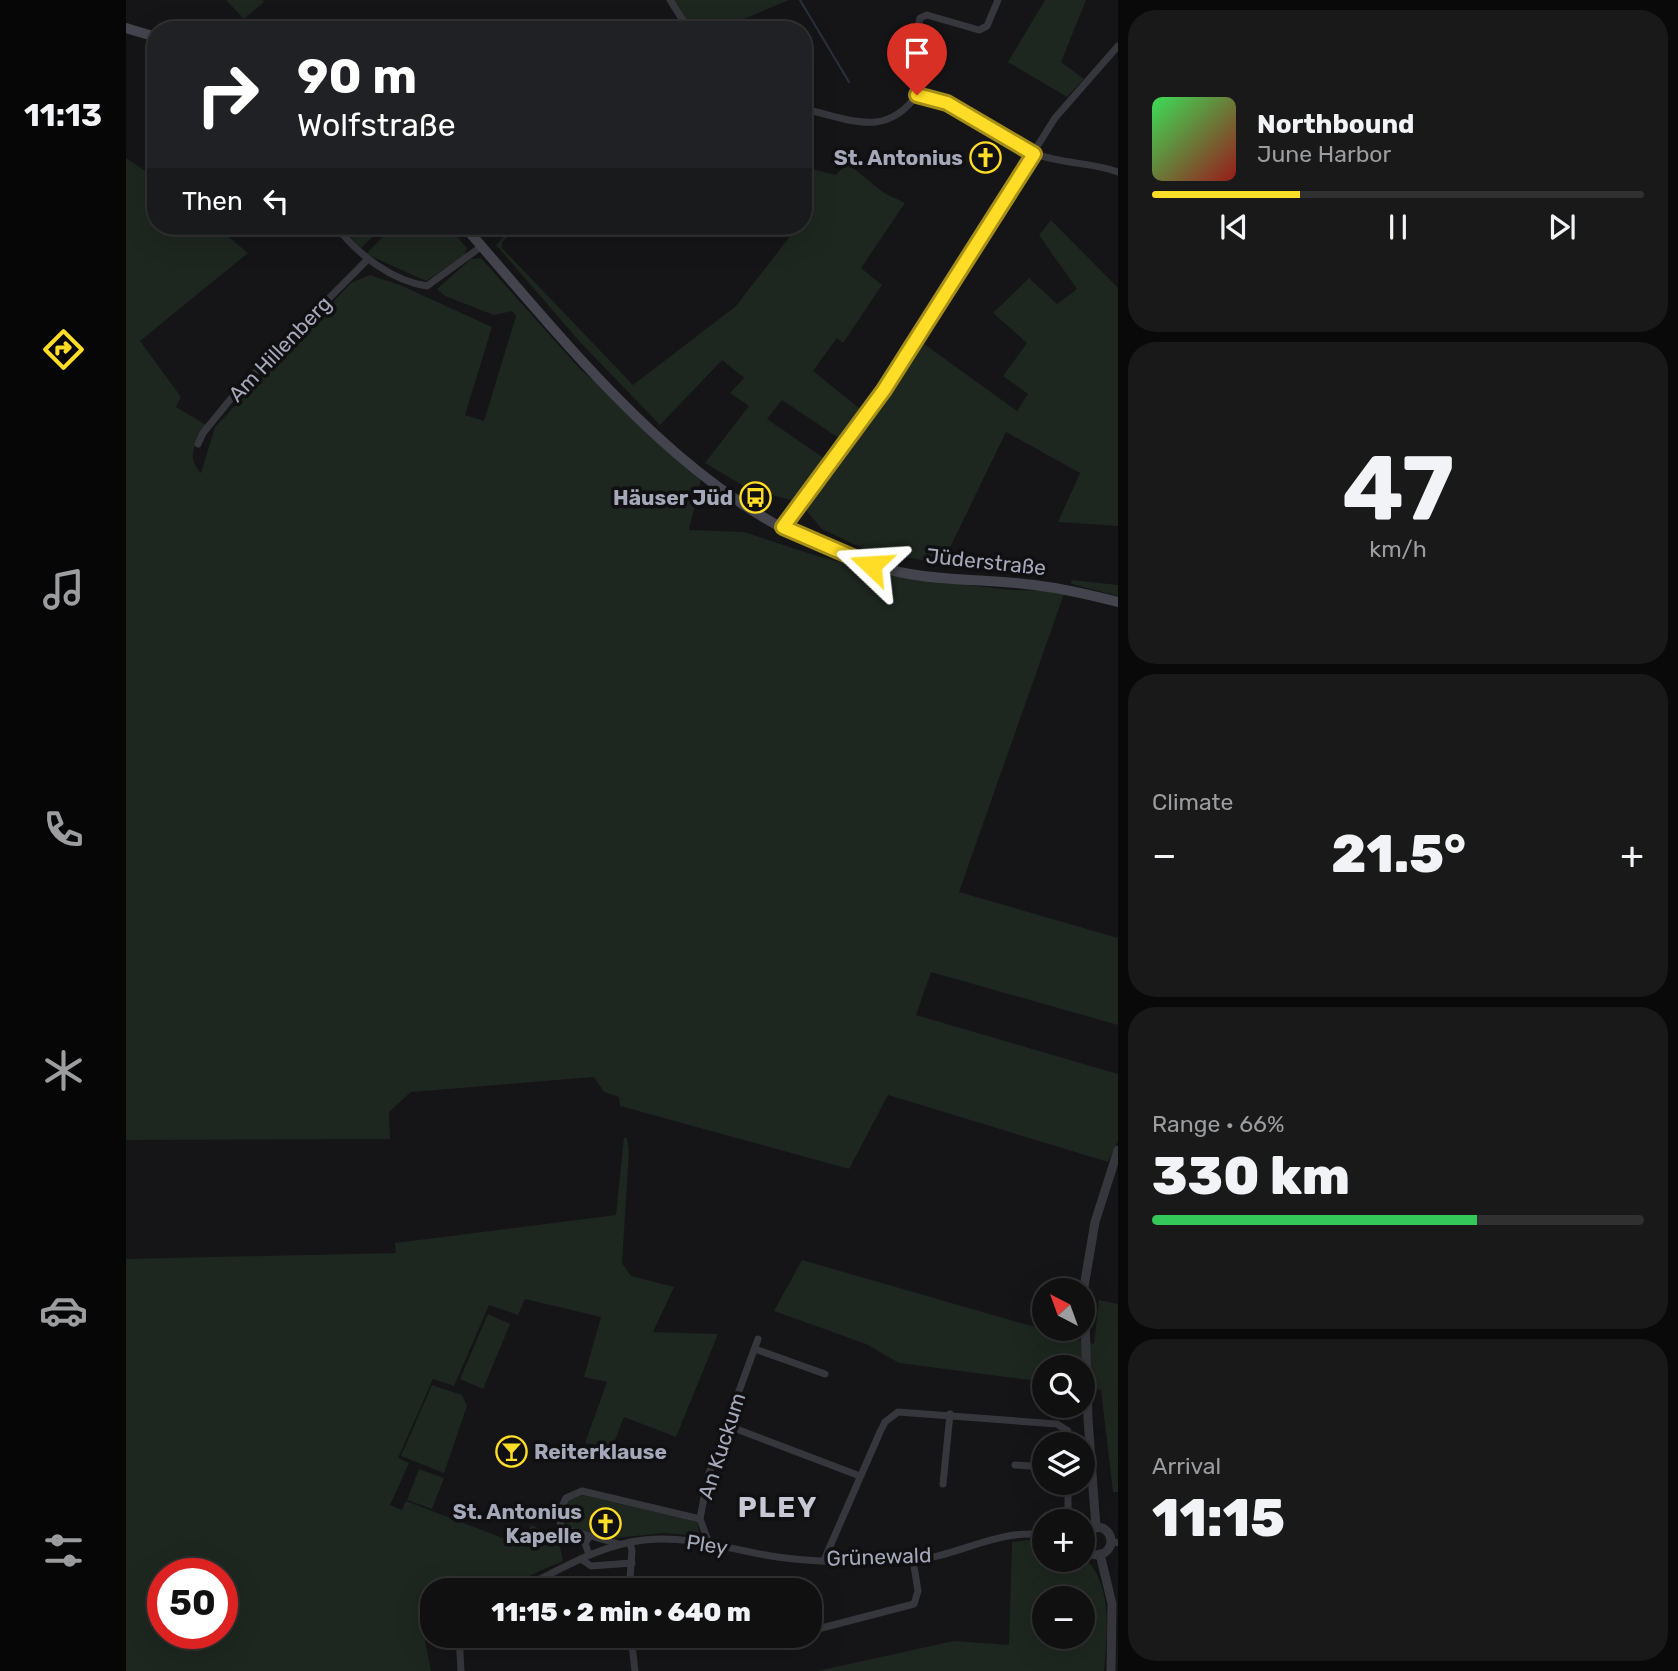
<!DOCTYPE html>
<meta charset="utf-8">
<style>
body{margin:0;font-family:Rubik,sans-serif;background:#19191a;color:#f1f3f6;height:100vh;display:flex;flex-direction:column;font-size:26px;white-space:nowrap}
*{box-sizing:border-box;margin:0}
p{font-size:23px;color:#9c9d9f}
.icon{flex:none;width:38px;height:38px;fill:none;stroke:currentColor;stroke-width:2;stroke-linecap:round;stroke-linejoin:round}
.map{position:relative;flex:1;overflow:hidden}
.side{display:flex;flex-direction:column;gap:10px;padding:10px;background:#090909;width:560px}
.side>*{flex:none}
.top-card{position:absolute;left:21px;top:21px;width:665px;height:214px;border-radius:28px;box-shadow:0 7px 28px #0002,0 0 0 2px #303031;background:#202124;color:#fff;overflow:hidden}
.needle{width:46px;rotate:319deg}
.tools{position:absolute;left:906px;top:1278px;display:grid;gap:14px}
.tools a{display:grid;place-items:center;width:63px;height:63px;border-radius:50%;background:#101011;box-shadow:0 7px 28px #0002,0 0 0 2px #303031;font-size:35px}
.speed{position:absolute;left:21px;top:1558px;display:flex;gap:14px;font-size:35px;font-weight:700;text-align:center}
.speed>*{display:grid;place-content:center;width:91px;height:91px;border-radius:50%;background:#101011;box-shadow:0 7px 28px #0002,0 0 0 2px #303031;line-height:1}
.speed .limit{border:10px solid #d22;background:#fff;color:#111}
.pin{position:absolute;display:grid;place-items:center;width:60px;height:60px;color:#fff;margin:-72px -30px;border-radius:50% 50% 50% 0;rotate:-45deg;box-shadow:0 0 7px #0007}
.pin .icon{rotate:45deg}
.me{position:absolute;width:77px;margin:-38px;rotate:290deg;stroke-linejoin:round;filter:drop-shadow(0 0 5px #0008)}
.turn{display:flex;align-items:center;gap:24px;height:147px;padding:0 35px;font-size:32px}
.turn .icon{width:91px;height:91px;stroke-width:2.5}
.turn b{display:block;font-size:49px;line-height:60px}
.then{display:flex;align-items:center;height:66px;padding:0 35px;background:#0003;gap:14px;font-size:26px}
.big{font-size:52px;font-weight:800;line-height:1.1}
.side .tile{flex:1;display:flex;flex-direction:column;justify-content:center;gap:10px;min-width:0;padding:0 24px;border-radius:28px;background:#19191a}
.side .dial{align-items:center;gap:0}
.dial b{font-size:91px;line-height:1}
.song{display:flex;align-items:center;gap:21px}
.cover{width:84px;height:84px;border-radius:10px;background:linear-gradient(135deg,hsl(130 70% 55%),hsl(0 70% 35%))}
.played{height:7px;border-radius:4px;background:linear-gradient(90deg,#ffdc25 30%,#303031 30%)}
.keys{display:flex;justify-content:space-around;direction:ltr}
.heat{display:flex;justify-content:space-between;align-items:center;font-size:38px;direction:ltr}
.charge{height:10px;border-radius:5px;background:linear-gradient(90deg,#34c759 66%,#303031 0)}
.trip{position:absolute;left:294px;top:1578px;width:402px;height:70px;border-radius:28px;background:#101011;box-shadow:0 7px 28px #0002,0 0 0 2px #303031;font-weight:800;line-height:70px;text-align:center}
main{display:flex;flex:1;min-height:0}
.dock{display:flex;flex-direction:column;width:126px;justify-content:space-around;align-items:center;background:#060607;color:#9c9d9f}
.dock .icon{width:49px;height:49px}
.dock .selected{color:#ffdc25}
.dock b{font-size:32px;color:#f1f3f6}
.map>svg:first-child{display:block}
.green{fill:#1d261f;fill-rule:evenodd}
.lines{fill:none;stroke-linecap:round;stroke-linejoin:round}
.stream{stroke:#2a313c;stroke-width:2}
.minor{stroke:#36363d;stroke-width:7}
.tertiary{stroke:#36363d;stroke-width:9}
.secondary{stroke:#43444d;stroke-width:10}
.route-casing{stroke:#a68f18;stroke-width:18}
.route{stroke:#ffdc25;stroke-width:12}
.labels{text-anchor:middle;stroke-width:7;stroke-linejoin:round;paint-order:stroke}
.poi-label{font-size:21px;font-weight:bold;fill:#a5a8b9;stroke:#101012;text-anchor:end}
.street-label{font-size:21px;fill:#a5a8b9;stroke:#101012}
.district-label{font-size:28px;font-weight:bold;letter-spacing:2px;fill:#c7c8d4;stroke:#101012}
</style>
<main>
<nav class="dock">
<b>11:13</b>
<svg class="icon selected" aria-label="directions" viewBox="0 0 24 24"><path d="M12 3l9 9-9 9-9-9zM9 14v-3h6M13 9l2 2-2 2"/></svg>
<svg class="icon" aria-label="music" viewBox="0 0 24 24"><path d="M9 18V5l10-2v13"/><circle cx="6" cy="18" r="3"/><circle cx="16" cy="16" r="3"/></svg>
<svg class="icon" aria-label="phone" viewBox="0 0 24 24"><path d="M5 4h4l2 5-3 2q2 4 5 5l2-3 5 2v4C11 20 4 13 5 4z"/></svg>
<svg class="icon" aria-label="climate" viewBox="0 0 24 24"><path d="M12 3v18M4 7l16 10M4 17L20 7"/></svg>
<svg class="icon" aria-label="car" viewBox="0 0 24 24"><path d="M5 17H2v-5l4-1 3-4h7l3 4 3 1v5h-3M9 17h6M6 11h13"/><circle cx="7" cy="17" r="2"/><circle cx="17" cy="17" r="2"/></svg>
<svg class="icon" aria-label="filters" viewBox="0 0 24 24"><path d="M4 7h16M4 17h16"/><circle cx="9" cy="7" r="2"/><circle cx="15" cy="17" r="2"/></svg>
</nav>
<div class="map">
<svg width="992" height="1671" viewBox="0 0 992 1671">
<rect width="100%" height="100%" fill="#151517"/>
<g class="green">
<path d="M100,0H136L138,2L118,19Z"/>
<path d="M547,0H663L591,30H565Z"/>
<path d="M919,0H960L935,62L958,79L941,97L882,62Z"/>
<path d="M0,158L30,178V226H89L122,253L14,341L55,397L50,407L80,425C70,442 59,457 75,473L89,427L225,283L244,275L274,285L366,327L339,415L358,421L390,316L386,311L368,315L319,296L311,289L345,259L355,258L454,369L512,417L575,480L563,530L618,532L691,556L774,577L885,590L939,591L833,892L992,938V1025L805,972L790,1015L992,1074V1141L982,1162L762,1095L723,1169L494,1106L493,1097L478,1092L468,1077L285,1092L263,1112L264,1139L0,1140Z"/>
<path d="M721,163L758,193L779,203L735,268L756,285L717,343L711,338L687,371L738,412L717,441L656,400L641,419L702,461L668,501L621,488L579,463L623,406L604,393L618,378L596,360L534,425L454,342L370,245L386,227L389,230L376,242V248L507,385L610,306L672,226H677L683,212L677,205V167L710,175Z"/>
<path d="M925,220L992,288V526L932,522L954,473L880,432L816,564L738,549L696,529L679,509L794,341L891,411L902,394L877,376L901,343L867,313L903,278L931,304L951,289L913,235Z"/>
<path d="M219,226H258L235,248L217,229Z"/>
<path d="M268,226H321L341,248L338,256L300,281L240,254Z"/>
<path d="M946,580L992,585V596L945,584Z"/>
<path d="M498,1137L501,1138L503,1152L496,1263L505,1276L548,1287L527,1332L592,1334L550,1437L498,1417L486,1448L459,1443L481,1382L458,1377L475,1317L399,1299L392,1315L363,1305L328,1386L307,1379L272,1458L283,1463L264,1505L276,1510L280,1501L395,1545L405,1525L432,1537L437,1561L369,1591H306V1619L296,1624L305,1671H0V1259L270,1253L269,1243L490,1215ZM37,1573H96V1633H37Z"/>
<path d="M676,1260L968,1344L973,1300L992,1304V1492H987L975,1390L957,1387V1367H919V1382L773,1363L740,1344L648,1311Z"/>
<path d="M362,1314L384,1324L357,1389L334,1379Z"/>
<path d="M306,1385L336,1395L341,1406L318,1473L275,1456Z"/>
<path d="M293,1469L318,1478L306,1509L281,1500Z"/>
<path d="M457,1495L571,1522L574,1536L538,1533L490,1538L442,1527L435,1514L441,1500Z"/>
<path d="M902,1540L919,1542V1559H957V1556C988,1585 981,1633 978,1671H691L828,1641L883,1645L886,1542ZM919,1598H957V1636H919Z"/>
</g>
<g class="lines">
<path class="stream" d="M674,0L723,82"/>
<g class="minor">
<path d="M544,0L563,30"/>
<path d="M791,95C836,104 866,137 907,153C934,164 965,162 992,172"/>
<path d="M791,95L789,39L794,18L801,15L853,30L861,26L872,0"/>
<path d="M677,109C723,118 758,140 791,95"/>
<path d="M210,226C231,254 266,281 301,286L356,246"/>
<path d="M72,444L77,433L112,390L242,259"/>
<path d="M658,527L758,390L929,118L992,46"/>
<path d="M629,1349L699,1374"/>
<path d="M600,1425L734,1476"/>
<path d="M889,1465L919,1467"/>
<path d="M942,1482V1521"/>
<path d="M817,1484L824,1414"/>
<path d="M985,1541L992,1543"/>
<path d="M583,1543L574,1519L582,1476L632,1339"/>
<path d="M493,1544L436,1528L432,1515L440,1498L456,1491L574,1519"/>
<path d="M463,1555L459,1543L464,1536"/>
<path d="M455,1559L465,1566L506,1563"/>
<path d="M698,1560L754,1432L759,1422L772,1412L931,1424L942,1431V1444"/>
<path d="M390,1591C432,1571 472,1545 518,1540C561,1535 603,1549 645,1556C690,1563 739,1563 784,1561C830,1557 873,1528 919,1535"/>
<path d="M503,1591L506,1551L504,1542"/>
<path d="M684,1631L788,1604L792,1591L787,1560"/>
<path d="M333,1636L335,1671"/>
<path d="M505,1636L509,1671"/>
<path d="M506,1644L639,1641L662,1636"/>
</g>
<g class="tertiary">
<circle cx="971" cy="1541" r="14"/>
<path d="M970,1528L962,1419L958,1287L969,1222L992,1150"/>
<path d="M974,1554L986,1604L985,1671"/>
</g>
<g class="secondary">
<path d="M0,28L30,37"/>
<path d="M338,226C456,361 587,534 773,572C814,581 857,579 899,584C931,587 961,594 992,602"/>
</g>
</g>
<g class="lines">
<defs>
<path id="route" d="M745,565L657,527L758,390L908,154L821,103L791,95"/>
</defs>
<use href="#route" class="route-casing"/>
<use href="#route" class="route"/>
</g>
<defs>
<symbol id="church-ring" viewBox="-11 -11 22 22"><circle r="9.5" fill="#101012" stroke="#ffdc25" stroke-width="1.5"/><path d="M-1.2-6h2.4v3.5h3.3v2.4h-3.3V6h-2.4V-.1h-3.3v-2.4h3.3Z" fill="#ffdc25"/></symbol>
<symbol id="bus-ring" viewBox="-11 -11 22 22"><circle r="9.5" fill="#101012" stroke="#ffdc25" stroke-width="1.5"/><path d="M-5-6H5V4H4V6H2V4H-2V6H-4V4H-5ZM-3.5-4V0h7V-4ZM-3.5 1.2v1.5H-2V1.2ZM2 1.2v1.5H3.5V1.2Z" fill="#ffdc25"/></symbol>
<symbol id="bar-ring" viewBox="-11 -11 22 22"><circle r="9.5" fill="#101012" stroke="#ffdc25" stroke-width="1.5"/><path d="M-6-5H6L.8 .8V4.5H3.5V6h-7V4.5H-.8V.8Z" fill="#ffdc25"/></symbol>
</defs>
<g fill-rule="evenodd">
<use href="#church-ring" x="842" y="140" width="35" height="35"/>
<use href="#bus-ring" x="612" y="480" width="35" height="35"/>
<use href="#bar-ring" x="368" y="1434" width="35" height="35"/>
<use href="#church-ring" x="462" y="1506" width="35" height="35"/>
</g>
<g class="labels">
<g class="poi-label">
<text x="837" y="165">St. Antonius</text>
<text x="607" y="505">Häuser Jüd</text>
<text x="408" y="1459" text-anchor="start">Reiterklause</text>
<text x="456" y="1519">St. Antonius<tspan x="456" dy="24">Kapelle</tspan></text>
</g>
<g class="street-label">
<text transform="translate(154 349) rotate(-46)" y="7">Am Hillenberg</text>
<text transform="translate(860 562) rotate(6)" y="7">Jüderstraße</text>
<text transform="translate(596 1446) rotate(-72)" y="7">An Kuckum</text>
<text transform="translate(581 1545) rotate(9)" y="7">Pley</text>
<text transform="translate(753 1557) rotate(-2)" y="7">Grünewald</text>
</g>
<g class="district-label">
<text x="652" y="1517">PLEY</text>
</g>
</g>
</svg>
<div class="tools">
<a><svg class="needle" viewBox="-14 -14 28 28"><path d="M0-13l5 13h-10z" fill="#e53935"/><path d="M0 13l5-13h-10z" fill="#9c9d9f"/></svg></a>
<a><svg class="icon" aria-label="search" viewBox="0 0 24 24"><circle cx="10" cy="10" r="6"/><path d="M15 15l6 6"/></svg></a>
<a><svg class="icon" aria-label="layers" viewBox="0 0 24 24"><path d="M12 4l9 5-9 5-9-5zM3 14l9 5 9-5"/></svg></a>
<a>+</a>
<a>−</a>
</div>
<div class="speed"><div class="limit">50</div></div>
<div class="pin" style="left:791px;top:95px;background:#d93025"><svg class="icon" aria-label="arrive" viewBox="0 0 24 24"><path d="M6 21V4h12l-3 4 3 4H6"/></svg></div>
<svg class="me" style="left:745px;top:565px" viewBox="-20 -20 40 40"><path d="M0-17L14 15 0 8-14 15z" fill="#ffdc25" stroke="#fff" stroke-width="4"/></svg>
<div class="trip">11:15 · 2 min · 640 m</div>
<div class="top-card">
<div class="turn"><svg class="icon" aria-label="right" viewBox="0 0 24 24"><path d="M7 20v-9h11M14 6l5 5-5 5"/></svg><div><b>90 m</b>Wolfstraße</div></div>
<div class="then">Then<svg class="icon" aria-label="left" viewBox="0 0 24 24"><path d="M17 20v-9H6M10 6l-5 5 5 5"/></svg></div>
</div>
</div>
<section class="side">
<div class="tile">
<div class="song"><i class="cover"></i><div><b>Northbound</b><p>June Harbor</p></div></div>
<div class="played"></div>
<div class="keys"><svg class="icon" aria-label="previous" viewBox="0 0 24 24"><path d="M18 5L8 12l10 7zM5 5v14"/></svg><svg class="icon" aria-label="pause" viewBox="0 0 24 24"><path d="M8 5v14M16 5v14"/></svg><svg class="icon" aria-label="next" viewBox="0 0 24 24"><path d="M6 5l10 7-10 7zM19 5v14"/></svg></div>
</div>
<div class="tile dial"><b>47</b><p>km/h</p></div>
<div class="tile"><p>Climate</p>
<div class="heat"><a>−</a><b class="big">21.5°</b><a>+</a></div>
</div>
<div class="tile"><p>Range · 66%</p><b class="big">330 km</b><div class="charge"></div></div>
<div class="tile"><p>Arrival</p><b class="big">11:15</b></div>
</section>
</main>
